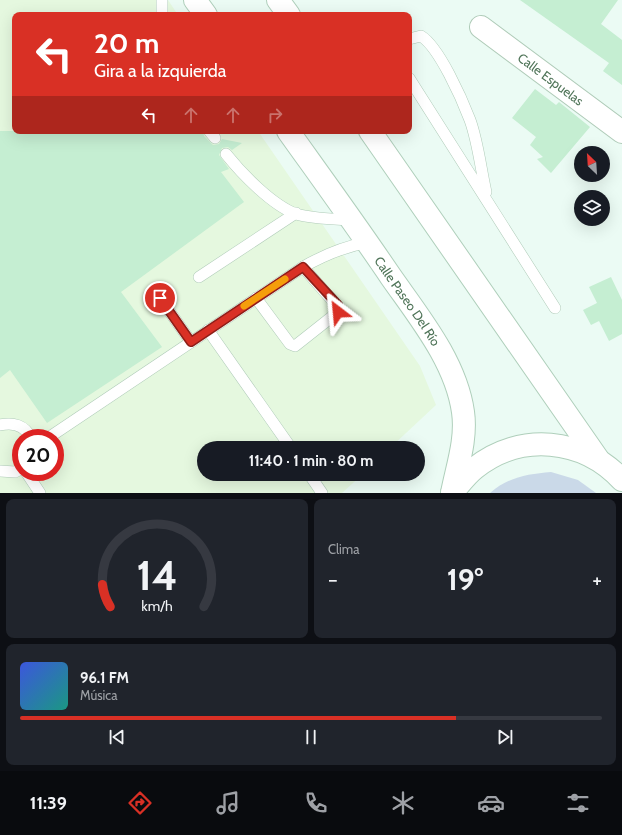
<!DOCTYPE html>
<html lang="es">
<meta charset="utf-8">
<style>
body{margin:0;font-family:Cabin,sans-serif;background:#20242c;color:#f1f3f6;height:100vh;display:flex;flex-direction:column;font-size:15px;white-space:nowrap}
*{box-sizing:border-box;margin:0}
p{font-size:13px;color:#9ea1a6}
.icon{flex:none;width:22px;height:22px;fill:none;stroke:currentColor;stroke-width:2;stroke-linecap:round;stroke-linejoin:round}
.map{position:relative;height:493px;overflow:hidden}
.drawer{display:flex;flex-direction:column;gap:6px;padding:6px;background:#0d0f14;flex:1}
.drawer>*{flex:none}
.hud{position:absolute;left:12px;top:12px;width:400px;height:122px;border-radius:8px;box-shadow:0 4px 16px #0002;background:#d93025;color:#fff;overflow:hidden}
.needle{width:26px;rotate:335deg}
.tools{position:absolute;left:574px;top:146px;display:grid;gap:8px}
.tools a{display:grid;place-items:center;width:36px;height:36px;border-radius:50%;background:#171b24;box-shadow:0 4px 16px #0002;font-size:20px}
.speed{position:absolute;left:12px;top:429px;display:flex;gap:8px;font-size:20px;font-weight:700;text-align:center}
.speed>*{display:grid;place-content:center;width:52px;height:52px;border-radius:50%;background:#171b24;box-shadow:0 4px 16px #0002;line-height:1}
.speed .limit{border:6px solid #d22;background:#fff;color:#111}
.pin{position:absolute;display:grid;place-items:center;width:34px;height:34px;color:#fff;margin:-17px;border:2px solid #fff;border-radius:50%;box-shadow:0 1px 4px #0007}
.me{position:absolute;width:44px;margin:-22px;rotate:331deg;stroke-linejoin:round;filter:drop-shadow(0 0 3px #0008)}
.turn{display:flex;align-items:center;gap:14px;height:84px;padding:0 16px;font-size:18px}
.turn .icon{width:52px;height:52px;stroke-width:2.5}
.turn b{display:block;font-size:28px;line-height:34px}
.lanes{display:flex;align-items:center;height:38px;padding:0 16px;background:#0003;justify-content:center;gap:20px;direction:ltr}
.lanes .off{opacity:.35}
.big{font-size:30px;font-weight:700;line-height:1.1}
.drawer .widget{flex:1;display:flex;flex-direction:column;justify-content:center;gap:6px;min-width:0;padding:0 14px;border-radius:8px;background:#20242c}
.drawer .dial{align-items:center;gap:0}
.dial svg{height:104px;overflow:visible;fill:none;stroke:#363941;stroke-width:7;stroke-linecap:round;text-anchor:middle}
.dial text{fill:#f1f3f6;stroke:none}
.song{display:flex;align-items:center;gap:12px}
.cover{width:48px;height:48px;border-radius:6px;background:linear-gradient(135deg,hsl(230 70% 55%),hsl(170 70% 35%))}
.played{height:4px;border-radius:2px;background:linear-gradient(90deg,#d93025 75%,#363941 75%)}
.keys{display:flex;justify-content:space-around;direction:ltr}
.heat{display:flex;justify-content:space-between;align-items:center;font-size:22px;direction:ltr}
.drawer .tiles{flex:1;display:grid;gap:6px;grid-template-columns:1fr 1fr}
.widget:last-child{grid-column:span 2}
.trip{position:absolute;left:197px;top:441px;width:228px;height:40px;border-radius:20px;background:#171b24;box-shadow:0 4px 16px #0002;font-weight:700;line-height:40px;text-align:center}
.tabs{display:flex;height:64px;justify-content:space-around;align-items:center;background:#090b0e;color:#9ea1a6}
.tabs .icon{width:28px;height:28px}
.tabs .on{color:#d93025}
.tabs b{font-size:18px;color:#f1f3f6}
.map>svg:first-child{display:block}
.medical{fill:#e5f8df;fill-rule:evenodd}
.green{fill:#cad9e8}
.building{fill:#c5eed2}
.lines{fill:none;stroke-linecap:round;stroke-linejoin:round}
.lane-casing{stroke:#afcbb8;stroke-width:12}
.street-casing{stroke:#afcbb8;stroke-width:24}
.secondary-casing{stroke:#afcfbb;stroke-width:24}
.lane{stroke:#fff;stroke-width:11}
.street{stroke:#fff;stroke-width:22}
.secondary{stroke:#fff;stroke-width:22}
.route-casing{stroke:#8d1f18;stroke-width:10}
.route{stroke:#d93025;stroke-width:7}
.slow{stroke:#f59e0b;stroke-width:7}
.labels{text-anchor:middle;stroke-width:4;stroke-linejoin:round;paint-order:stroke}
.street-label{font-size:13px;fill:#507559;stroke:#f2fef8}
</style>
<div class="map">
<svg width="622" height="493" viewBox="0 0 622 493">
<rect width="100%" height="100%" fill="#ebfbf4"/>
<path class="medical" d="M0,0H168L178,15H15V131H258L420,366L436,405L390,448H204V474H363L342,493H0ZM21,438H55V472H21Z"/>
<path class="green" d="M551,472L578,480L596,493H490C508,477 528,474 551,472Z"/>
<g class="building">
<path d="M520,0H618L601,24L622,40V85L603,71L609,63Z"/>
<path d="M535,89L556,105L559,102L590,127L551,173L537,159L543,157L530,145L536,137L512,118Z"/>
<path d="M0,131H203L204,136L213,145L219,144L222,139L242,143L232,150L228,147L222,148L219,155L229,169L221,172L244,202L121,292L162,347L47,423L10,370L0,378Z"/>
<path d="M611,277L622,300V334L609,341L599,321L591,325L583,310L597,303L589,287Z"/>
</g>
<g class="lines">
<defs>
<g id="lane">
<path d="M162,15V0"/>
<path d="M409,39L421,36C439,47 462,99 470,120C478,142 481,170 486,192"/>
<path d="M409,78L555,308"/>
<path d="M210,132L215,138"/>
<path d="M226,154C242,174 272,205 296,214C313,219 334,219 352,220"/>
<path d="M199,277L296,213"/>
<path d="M160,298L191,342"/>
<path d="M256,298L290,344L295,346L338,312L339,308L303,267"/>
<path d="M208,330L291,448"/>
<path d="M0,425C13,422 25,425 31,438"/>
<path d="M48,438L303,267C324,255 343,247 368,242"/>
<path d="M0,471L15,472L21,469"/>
<path d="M26,472L40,493"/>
<path d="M309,474L322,493"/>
</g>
<g id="street">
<path id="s1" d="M481,27L622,132"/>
</g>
<g id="secondary">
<path d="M195,0L206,15"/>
<path d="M278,0L289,15"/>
<path id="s2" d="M288,131C323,180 358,228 391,277C419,317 456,362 463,412C467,439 457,467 452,493"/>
<path d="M370,131L598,459"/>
<path d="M452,493C459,485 466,475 475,468C520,432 583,438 622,480"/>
</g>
</defs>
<use href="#lane" class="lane-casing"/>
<use href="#street" class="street-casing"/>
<use href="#secondary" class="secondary-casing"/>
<use href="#lane" class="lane"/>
<use href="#street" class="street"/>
<use href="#secondary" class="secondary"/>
</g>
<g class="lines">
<defs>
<path id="route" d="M160,298L191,342L303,267L338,305V312"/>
</defs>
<use href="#route" class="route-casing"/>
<use href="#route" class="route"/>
<path class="slow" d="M244,306L285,279"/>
</g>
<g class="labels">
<g class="street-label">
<text dy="5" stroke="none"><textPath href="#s1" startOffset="87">Calle Espuelas</textPath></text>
<text dy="5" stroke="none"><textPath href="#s2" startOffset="208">Calle Paseo Del Río</textPath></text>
</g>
</g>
</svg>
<div class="tools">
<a><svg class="needle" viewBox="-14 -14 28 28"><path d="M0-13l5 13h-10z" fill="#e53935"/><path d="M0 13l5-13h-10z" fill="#9ea1a6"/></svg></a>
<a><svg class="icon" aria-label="layers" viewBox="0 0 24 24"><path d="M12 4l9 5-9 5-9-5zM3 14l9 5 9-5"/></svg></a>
</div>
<div class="speed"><div class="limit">20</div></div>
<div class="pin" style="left:160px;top:298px;background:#d93025"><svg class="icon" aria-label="arrive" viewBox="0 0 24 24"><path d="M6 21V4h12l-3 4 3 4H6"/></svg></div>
<svg class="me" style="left:338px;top:312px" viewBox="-20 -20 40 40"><path d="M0-17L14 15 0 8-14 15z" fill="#d93025" stroke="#fff" stroke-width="4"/></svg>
<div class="trip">11:40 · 1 min · 80 m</div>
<div class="hud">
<div class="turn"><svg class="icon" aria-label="left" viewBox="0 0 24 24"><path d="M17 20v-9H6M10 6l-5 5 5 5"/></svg><div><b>20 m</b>Gira a la izquierda</div></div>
<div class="lanes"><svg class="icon" aria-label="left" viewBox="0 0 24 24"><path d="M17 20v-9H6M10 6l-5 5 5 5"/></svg><svg class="icon off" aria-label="ahead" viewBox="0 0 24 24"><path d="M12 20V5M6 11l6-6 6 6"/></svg><svg class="icon off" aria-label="ahead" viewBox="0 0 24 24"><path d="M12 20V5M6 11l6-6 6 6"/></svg><svg class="icon off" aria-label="right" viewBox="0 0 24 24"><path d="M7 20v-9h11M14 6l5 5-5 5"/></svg></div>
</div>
</div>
<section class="drawer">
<div class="tiles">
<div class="widget dial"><svg viewBox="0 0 100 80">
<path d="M14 69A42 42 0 1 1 86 69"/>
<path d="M14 69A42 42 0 0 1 8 52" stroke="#d93025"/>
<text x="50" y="56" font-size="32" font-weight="700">14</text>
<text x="50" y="72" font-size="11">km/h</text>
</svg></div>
<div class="widget"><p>Clima</p>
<div class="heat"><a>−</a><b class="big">19°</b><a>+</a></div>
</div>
<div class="widget">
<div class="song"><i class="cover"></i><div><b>96.1 FM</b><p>Música</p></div></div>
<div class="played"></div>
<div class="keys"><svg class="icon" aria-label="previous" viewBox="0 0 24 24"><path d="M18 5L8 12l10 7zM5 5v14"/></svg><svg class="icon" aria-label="pause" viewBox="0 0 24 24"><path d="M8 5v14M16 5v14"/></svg><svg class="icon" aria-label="next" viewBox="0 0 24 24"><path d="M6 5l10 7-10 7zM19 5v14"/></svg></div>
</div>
</div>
</section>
<nav class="tabs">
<b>11:39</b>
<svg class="icon on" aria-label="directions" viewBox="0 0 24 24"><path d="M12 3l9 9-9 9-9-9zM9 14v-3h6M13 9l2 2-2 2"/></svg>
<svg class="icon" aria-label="music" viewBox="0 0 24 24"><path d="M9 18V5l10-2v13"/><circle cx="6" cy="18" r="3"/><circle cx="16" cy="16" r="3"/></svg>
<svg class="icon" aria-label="phone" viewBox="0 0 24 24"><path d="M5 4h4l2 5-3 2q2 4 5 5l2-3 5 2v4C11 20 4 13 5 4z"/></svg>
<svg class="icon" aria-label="climate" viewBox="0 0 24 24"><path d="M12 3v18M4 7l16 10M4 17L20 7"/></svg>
<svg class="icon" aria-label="car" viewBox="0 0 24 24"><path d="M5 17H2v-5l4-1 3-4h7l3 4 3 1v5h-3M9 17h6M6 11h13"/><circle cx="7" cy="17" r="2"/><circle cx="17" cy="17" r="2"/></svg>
<svg class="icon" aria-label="filters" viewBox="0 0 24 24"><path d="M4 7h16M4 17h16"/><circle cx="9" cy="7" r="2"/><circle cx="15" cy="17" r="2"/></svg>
</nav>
